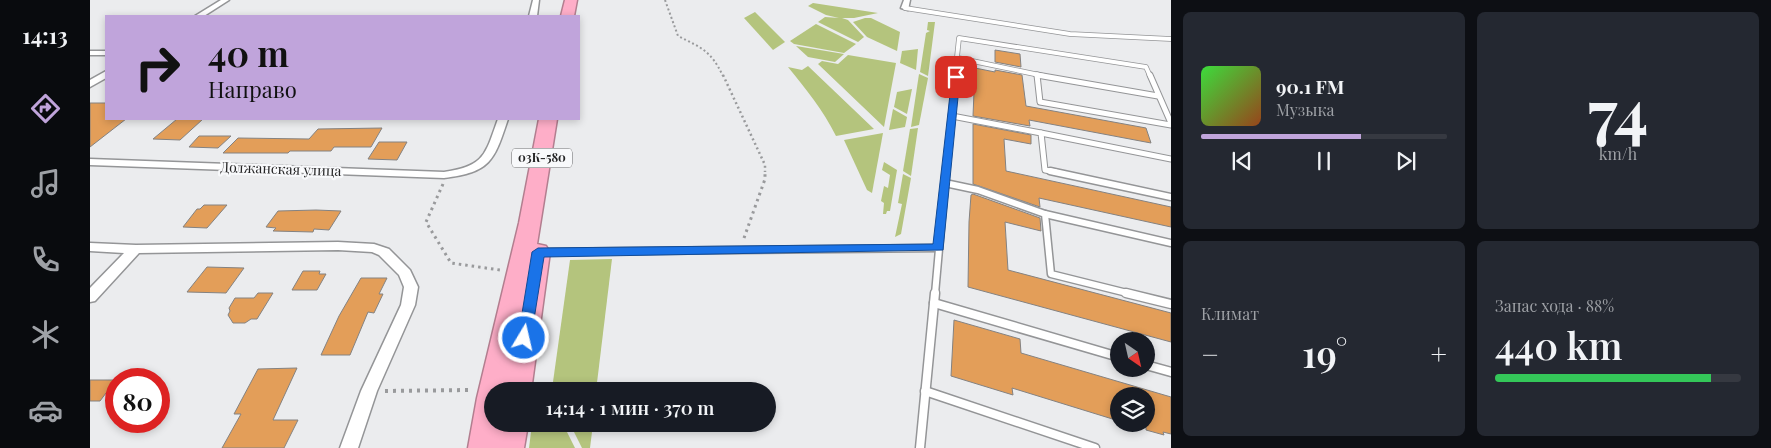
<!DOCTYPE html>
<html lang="ru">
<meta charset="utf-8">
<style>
body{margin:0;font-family:"Playfair Display",serif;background:#242831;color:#f1f3f6;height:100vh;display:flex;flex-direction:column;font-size:19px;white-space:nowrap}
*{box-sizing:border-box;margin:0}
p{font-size:16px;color:#9ea1a6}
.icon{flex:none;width:28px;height:28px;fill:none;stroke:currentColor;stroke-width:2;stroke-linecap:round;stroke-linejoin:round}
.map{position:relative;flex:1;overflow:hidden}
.drawer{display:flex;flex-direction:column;gap:12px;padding:12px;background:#0d0f14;width:600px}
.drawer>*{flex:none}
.banner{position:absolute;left:15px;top:15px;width:475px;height:105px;border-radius:0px;box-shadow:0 2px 8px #0003;background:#c0a4db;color:#111;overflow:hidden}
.needle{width:32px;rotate:146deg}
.fabs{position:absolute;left:1020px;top:332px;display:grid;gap:10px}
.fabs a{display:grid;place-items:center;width:45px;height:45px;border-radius:50%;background:#171b24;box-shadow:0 2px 8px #0003;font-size:25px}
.speed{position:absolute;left:15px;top:368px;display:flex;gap:10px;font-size:25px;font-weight:700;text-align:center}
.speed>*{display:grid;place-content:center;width:65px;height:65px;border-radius:50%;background:#171b24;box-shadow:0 2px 8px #0003;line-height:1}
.speed .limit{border:8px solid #d22;background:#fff;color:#111}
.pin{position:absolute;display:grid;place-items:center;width:42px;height:42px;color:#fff;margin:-21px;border-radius:10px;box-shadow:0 2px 8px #0006}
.me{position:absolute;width:55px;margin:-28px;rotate:9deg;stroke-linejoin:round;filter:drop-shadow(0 0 4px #0008)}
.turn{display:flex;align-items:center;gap:18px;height:105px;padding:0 20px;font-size:22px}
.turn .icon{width:65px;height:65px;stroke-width:2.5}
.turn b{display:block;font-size:35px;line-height:42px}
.big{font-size:38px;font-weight:600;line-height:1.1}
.drawer .card{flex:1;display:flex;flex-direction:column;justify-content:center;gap:8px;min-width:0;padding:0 18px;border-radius:8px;background:#242831}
.drawer .dial{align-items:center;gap:0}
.dial b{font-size:65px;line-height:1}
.song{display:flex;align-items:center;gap:15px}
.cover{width:60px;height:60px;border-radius:8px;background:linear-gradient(135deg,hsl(120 70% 55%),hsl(20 70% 35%))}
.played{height:5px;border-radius:2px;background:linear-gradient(90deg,#c0a4db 65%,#363941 65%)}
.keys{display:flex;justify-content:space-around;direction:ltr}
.heat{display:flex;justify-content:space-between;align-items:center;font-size:28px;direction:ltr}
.charge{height:8px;border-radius:4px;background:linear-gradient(90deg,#34c759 88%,#363941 0)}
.drawer .tiles{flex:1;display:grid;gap:12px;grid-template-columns:repeat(2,1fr)}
.trip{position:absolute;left:394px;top:382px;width:292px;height:50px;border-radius:25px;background:#171b24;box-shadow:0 2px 8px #0003;font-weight:600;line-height:50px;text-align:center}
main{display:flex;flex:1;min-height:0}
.dock{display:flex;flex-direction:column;width:90px;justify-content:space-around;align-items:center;background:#090b0e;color:#9ea1a6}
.dock .icon{width:35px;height:35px}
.dock .active{color:#c0a4db}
.dock b{font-size:22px;color:#f1f3f6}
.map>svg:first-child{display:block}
.green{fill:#b4c47d}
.building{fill:#e39e59;stroke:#848281}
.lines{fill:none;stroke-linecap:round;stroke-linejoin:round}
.lane-far3-casing{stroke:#949597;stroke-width:5.5}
.lane-far2-casing{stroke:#949597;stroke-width:7}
.lane-far1-casing{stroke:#949597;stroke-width:9}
.lane-casing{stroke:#949597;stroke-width:11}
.street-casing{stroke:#949597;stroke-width:3}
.highway-casing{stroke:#b27e8f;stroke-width:3}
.path-far3{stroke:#999a9c;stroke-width:2;stroke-dasharray:2 2.5;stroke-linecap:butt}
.path-far2{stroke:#999a9c;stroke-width:2.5;stroke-dasharray:2 3;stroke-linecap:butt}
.path-far1{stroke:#999a9c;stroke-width:3;stroke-dasharray:2.5 4;stroke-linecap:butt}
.path{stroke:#999a9c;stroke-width:4;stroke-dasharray:3 5;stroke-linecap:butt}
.lane-far3{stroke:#fff;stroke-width:4}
.lane-far2{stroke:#fff;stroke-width:5}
.lane-far1{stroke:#fff;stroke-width:6}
.lane{stroke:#fff;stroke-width:8}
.street{fill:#fff;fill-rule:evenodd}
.highway{fill:#feaec8;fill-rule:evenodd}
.route{fill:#1a73e8;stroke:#114b97}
.labels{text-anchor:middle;stroke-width:4.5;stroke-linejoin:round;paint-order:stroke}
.shield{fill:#f8f9fb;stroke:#646566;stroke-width:1}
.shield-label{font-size:12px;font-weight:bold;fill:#252526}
.street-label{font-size:14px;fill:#252526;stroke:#f8f9fb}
</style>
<main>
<nav class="dock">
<b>14:13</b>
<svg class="icon active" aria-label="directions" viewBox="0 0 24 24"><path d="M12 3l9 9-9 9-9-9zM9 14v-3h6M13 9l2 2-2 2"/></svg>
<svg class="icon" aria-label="music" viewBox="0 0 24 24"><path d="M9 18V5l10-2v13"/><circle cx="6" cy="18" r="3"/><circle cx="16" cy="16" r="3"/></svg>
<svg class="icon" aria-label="phone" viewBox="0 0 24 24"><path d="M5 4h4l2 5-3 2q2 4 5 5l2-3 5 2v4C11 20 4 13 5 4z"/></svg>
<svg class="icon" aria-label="climate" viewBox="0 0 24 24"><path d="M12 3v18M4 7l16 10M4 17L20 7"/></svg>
<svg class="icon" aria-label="car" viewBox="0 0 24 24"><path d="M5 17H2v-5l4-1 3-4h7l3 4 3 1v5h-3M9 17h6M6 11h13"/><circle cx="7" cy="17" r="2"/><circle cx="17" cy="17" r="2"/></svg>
</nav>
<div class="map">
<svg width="1081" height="448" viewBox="0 0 1081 448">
<rect width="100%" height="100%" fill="#ebecee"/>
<g class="green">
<path d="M723,3L788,13L764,18H752L758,20L774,37L768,42L728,22L735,17L749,18L736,15L718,6Z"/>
<path d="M665,12L695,42L683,50L654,18Z"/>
<path d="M775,18H781L810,32L807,51L777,37L763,22Z"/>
<path d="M838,22H845L838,76L830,72L836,33L840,31L837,30Z"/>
<path d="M726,24L766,44L754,53L704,44L700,41Z"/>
<path d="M706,46L754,54L745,62L718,57Z"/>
<path d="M828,49L826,70L810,63L812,51Z"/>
<path d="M758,55L806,63L794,127L728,64L732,61L748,64Z"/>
<path d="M718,66L784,129L746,136C733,110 716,89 698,67L712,70Z"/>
<path d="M829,74L838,78L829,125L821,127Z"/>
<path d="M822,89L817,114L804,107L807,92Z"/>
<path d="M803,109L817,117L815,127L799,130Z"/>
<path d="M828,128L821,176L813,171L820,129Z"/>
<path d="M793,133L782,193L777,190L754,140Z"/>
<path d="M794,162L807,170L800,211H797L796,214H793L794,203L791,201L794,186L798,188L800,175L792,170Z"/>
<path d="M813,174L821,178L811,234L805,237L812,204L808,203Z"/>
<path d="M522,259L506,391H464L462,389L480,260Z"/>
<path d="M442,424H473L485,448H439Z"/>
<path d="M480,424H503L500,448H492Z"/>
</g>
<g class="building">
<path d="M905,50L930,54L931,67L905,62Z"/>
<path d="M885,68L905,72V70L932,75L936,106L1056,128L1061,143L939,120L940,126L883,116Z"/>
<path d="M0,103H16V119H36L0,147Z"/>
<path d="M87,119H113L90,140L63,139Z"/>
<path d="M883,124L941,135V144L914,139L916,171L1081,207V227L949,198L950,207L883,184Z"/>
<path d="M292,128L281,147H244L241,151H200L198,153H133L148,138L219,139L228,129Z"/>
<path d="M109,136H141L128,148L99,147Z"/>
<path d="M289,142H317L307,160L278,159Z"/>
<path d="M883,194L950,218L951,231L915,222L918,270L1081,313V342L878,287L879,222L881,195Z"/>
<path d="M114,205H137L117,228L93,227L107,209H110Z"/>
<path d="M226,210L251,211L239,230L224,229L223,232L183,231L186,228L176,227L188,211Z"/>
<path d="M117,267L154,268L136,293L97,292Z"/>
<path d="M213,271H230L229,274H236L227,290H202Z"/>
<path d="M271,278H297L289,294H293L284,313L278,312L260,355H231L249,316Z"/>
<path d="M168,293H183L167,319H161L155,323H143L138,315L140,311L139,308L145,298H164Z"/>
<path d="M864,320L930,339L931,353L1081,397V434L1073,432L1074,435L1056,430V396H1029V421L922,388L923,395L861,376Z"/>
<path d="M207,368L183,420H208L194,448H132L151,414H144L168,369Z"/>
<path d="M0,380H26V389L23,393H16L10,401H0Z"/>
</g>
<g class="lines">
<defs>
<g id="lane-far3">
<path d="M815,8L980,34L1081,39"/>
<path d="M868,58L954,76"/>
<path d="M865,76L869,38L1056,67L1060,76"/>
</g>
<g id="lane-far2">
<path d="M947,75L1068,96"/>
<path d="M947,75L950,102L1081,125"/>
<path d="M1060,75L1081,123"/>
<path d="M862,116L951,133L955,170L966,172"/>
<path d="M951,133L1081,159"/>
<path d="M856,172L865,75"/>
</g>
<g id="lane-far1">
<path d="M960,171L1081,197"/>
<path d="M855,183L888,190L955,214L961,274L1041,294"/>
<path d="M955,214L1081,243"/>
<path d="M452,252L849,248"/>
<path d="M845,294L856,171"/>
</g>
<g id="lane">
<path d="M1036,293L1081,304"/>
<path d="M844,303L1029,357"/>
<path d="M1056,365L1081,372"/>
<path d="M835,391L1005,448"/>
<path d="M830,448L845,293"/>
</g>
<g id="street">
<path d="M131,0H139L114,16H105Z"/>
<path d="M443,0H449L447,16H439Z"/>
<path d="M814,0H820L818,10L811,8Z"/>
<rect x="0" y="51" width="16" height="4"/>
<path d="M16,71V78L0,87V80Z"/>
<path d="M408,119H418C404,161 401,172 354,178L0,165V159L354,172C395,166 395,155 408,119Z"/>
<path d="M248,242L284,244L299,249L320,270L328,287L325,305L287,391L268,448H250L271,391L311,305L314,287L309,275L289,255L282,252L248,250L49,253L5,301L0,302V288L34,253L0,251V243L46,245Z"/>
</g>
<g id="highway">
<path d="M475,0H487L484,16H471Z"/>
<path d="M449,119H467L447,244L456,246L460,252L441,391H402V424H438L434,448H378L387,398L429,223Z"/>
</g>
</defs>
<use href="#lane-far3" class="lane-far3-casing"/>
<use href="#lane-far2" class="lane-far2-casing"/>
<use href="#lane-far1" class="lane-far1-casing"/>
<use href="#lane" class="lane-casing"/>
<use href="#street" class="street-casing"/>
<use href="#highway" class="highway-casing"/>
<path class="path-far3" d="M575,0L588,36C612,48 621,51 633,76"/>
<path class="path-far2" d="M633,75L675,165V172"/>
<g class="path-far1">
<path d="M353,184L336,222L361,263L410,270"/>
<path d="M654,238L675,179V171"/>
</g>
<path class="path" d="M295,391L379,390"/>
<use href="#lane-far3" class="lane-far3"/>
<use href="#lane-far2" class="lane-far2"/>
<use href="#lane-far1" class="lane-far1"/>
<use href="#lane" class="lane"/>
<use href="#street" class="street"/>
<use href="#highway" class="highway"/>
</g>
<path class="route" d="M866,75L870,77L853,250L454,257L441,338L439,342L434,344L430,342L428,338L442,252L448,248L843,244L862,77Z"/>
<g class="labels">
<rect class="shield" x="422" y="148.5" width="60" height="19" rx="4"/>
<g class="shield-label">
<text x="452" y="162">03К-580</text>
</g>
<g class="street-label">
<text transform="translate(191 169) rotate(2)" y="5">Должанская улица</text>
</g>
</g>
</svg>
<div class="fabs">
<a><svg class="needle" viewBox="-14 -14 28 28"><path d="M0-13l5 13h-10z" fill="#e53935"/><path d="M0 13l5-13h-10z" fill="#9ea1a6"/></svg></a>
<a><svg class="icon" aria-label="layers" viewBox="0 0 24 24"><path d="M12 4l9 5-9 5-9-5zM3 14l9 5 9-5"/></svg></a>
</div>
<div class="speed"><div class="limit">80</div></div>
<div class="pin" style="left:866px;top:77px;background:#d93025"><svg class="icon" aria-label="arrive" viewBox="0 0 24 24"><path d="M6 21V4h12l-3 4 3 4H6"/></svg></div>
<svg class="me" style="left:434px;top:338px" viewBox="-20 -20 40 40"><circle r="17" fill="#1a73e8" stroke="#fff" stroke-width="3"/><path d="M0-11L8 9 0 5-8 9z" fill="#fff"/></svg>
<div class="trip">14:14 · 1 мин · 370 m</div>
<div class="banner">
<div class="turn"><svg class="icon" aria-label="right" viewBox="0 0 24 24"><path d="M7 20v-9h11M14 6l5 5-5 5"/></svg><div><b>40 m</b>Направо</div></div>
</div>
</div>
<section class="drawer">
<div class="tiles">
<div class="card">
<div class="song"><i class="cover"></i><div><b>90.1 FM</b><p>Музыка</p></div></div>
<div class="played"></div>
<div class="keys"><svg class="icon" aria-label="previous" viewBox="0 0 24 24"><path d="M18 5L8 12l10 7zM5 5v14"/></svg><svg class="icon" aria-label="pause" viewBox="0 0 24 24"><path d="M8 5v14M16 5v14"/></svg><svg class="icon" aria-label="next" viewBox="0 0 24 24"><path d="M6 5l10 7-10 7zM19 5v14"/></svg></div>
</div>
<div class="card dial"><b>74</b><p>km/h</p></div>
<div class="card"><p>Климат</p>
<div class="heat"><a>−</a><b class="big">19°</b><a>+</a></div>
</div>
<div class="card"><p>Запас хода · 88%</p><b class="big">440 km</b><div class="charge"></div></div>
</div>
</section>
</main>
